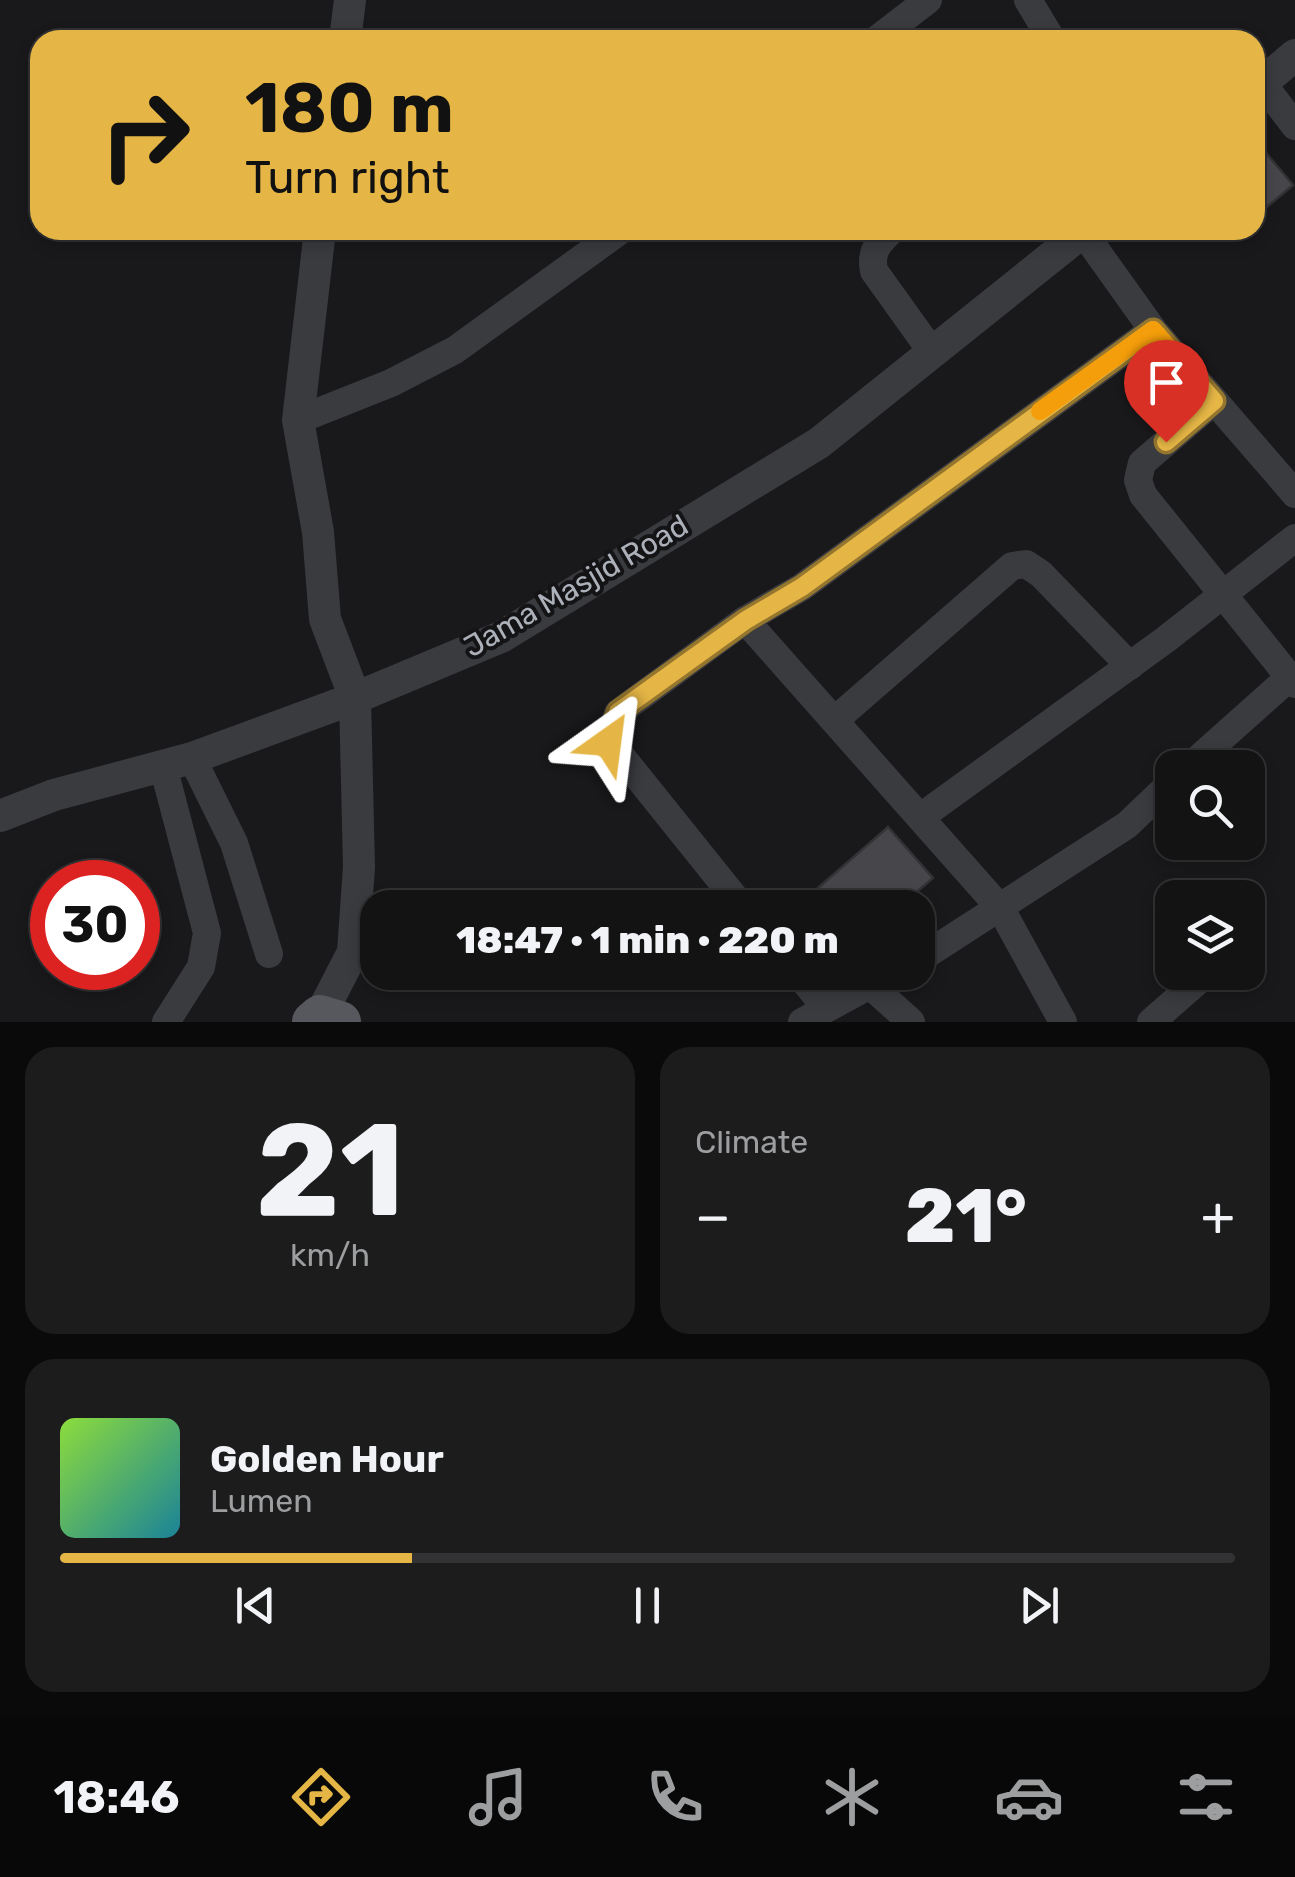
<!DOCTYPE html>
<meta charset="utf-8">
<style>
body{margin:0;font-family:Rubik,sans-serif;background:#1c1c1d;color:#f1f3f6;height:100vh;display:flex;flex-direction:column;font-size:38px;white-space:nowrap}
*{box-sizing:border-box;margin:0}
p{font-size:32px;color:#9d9ea0}
.icon{flex:none;width:55px;height:55px;fill:none;stroke:currentColor;stroke-width:2;stroke-linecap:round;stroke-linejoin:round}
.map{position:relative;height:1022px;overflow:hidden}
.panel{display:flex;flex-direction:column;gap:25px;padding:25px;background:#0a0a0b;flex:1}
.panel>*{flex:none}
.banner{position:absolute;left:30px;top:30px;width:1235px;height:210px;border-radius:30px;box-shadow:0 5px 15px #0003,0 0 0 2px #323234;background:#e5b646;color:#111;overflow:hidden}
.buttons{position:absolute;left:1155px;top:750px;display:grid;gap:20px}
.buttons a{display:grid;place-items:center;width:110px;height:110px;border-radius:20px;background:#131314;box-shadow:0 5px 15px #0003,0 0 0 2px #323234;font-size:50px}
.speed{position:absolute;left:30px;top:860px;display:flex;gap:20px;font-size:50px;font-weight:700;text-align:center}
.speed>*{display:grid;place-content:center;width:130px;height:130px;border-radius:50%;background:#131314;box-shadow:0 5px 15px #0003,0 0 0 2px #323234;line-height:1}
.speed .limit{border:15px solid #d22;background:#fff;color:#111}
.pin{position:absolute;display:grid;place-items:center;width:85px;height:85px;color:#fff;margin:-102px -42px;border-radius:50% 50% 50% 0;rotate:-45deg;box-shadow:0 0 10px #0007}
.pin .icon{rotate:45deg}
.me{position:absolute;width:110px;margin:-55px;rotate:31deg;stroke-linejoin:round;filter:drop-shadow(0 0 8px #0008)}
.turn{display:flex;align-items:center;gap:35px;height:210px;padding:0 50px;font-size:45px}
.turn .icon{width:130px;height:130px;stroke-width:2.5}
.turn b{display:block;font-size:70px;line-height:85px}
.big{font-size:75px;font-weight:800;line-height:1.1}
.panel .widget{flex:1;display:flex;flex-direction:column;justify-content:center;gap:15px;min-width:0;padding:0 35px;border-radius:30px;background:#1c1c1d}
.panel .dial{align-items:center;gap:0}
.dial b{font-size:130px;line-height:1}
.song{display:flex;align-items:center;gap:30px}
.cover{width:120px;height:120px;border-radius:15px;background:linear-gradient(135deg,hsl(90 70% 55%),hsl(190 70% 35%))}
.played{height:10px;border-radius:5px;background:linear-gradient(90deg,#e5b646 30%,#323234 30%)}
.keys{display:flex;justify-content:space-around;direction:ltr}
.heat{display:flex;justify-content:space-between;align-items:center;font-size:55px;direction:ltr}
.panel .tiles{flex:1;display:grid;gap:25px;grid-template-columns:1fr 1fr}
.widget:last-child{grid-column:span 2}
.trip{position:absolute;left:360px;top:890px;width:575px;height:100px;border-radius:30px;background:#131314;box-shadow:0 5px 15px #0003,0 0 0 2px #323234;font-weight:800;line-height:100px;text-align:center}
.tab-bar{display:flex;height:160px;justify-content:space-around;align-items:center;background:#080808;color:#9d9ea0}
.tab-bar .icon{width:70px;height:70px}
.tab-bar .on{color:#e5b646}
.tab-bar b{font-size:45px;color:#f1f3f6}
.map>svg:first-child{display:block}
.building{fill:#46464b;stroke:#333336;stroke-width:2.5}
.lines{fill:none;stroke-linecap:round;stroke-linejoin:round}
.minor{stroke:#3a3b3f;stroke-width:28}
.tertiary{stroke:#3a3b3f;stroke-width:32}
.primary{stroke:#56585e;stroke-width:42}
.route-casing{stroke:#95762e;stroke-width:25}
.route{stroke:#e5b646;stroke-width:18}
.slow{stroke:#f59e0b;stroke-width:18}
.labels{text-anchor:middle;stroke-width:8;stroke-linejoin:round;paint-order:stroke}
.street-label{font-size:30px;fill:#acb0b9;stroke:#141416}
</style>
<div class="map">
<svg width="1295" height="1022" viewBox="0 0 1295 1022">
<rect width="100%" height="100%" fill="#19191b"/>
<g class="building">
<path d="M1267,154L1293,185L1255,217V164Z"/>
<path d="M888,827L933,878L898,908H795Z"/>
</g>
<g class="lines">
<g class="minor">
<path d="M1028,0L1052,40"/>
<path d="M876,40L928,0"/>
<path d="M1262,83L1295,126"/>
<path d="M892,230C878,243 870,251 874,271L932,352"/>
<path d="M1083,232L1153,330L1295,494"/>
<path d="M1214,401L1142,463L1138,480L1143,495L1295,684"/>
<path d="M298,420L391,383L455,350L621,230"/>
<path d="M745,620L1001,909L1063,1022"/>
<path d="M835,720L1012,566L1026,564L1041,574L1130,666"/>
<path d="M192,758L234,843L269,954"/>
<path d="M163,766L207,933L201,967L166,1022"/>
<path d="M1188,768L1290,677"/>
<path d="M922,816L1165,640L1295,538"/>
<path d="M743,908L609,741L618,713L745,620L802,587L1153,330"/>
<path d="M918,960L1127,825L1172,782"/>
<path d="M797,972L826,1008"/>
<path d="M870,985L911,1022"/>
<path d="M802,1022L894,972"/>
<path d="M1151,1022L1208,972"/>
</g>
<g class="tertiary">
<path d="M345,40L350,0"/>
<path d="M1255,89L1295,55"/>
<path d="M0,816L54,795L192,758L355,698L501,637L819,443L1085,230"/>
<path d="M320,1016L353,952L359,867L355,698L325,619L318,532L298,420L320,230"/>
</g>
<path class="primary" d="M313,1022L320,1016L340,1022"/>
</g>
<g class="lines">
<defs>
<path id="route" d="M608,742L618,712L746,620L802,587L1153,330L1214,401L1166,442"/>
</defs>
<use href="#route" class="route-casing"/>
<use href="#route" class="route"/>
<path class="slow" d="M1040,411L1153,330L1173,353"/>
</g>
<g class="labels">
<g class="street-label">
<text transform="translate(576 586) rotate(-30)" y="10">Jama Masjid Road</text>
</g>
</g>
</svg>
<div class="buttons">
<a><svg class="icon" aria-label="search" viewBox="0 0 24 24"><circle cx="10" cy="10" r="6"/><path d="M15 15l6 6"/></svg></a>
<a><svg class="icon" aria-label="layers" viewBox="0 0 24 24"><path d="M12 4l9 5-9 5-9-5zM3 14l9 5 9-5"/></svg></a>
</div>
<div class="speed"><div class="limit">30</div></div>
<div class="pin" style="left:1166px;top:442px;background:#d93025"><svg class="icon" aria-label="arrive" viewBox="0 0 24 24"><path d="M6 21V4h12l-3 4 3 4H6"/></svg></div>
<svg class="me" style="left:608px;top:742px" viewBox="-20 -20 40 40"><path d="M0-17L14 15 0 8-14 15z" fill="#e5b646" stroke="#fff" stroke-width="4"/></svg>
<div class="trip">18:47 · 1 min · 220 m</div>
<div class="banner">
<div class="turn"><svg class="icon" aria-label="right" viewBox="0 0 24 24"><path d="M7 20v-9h11M14 6l5 5-5 5"/></svg><div><b>180 m</b>Turn right</div></div>
</div>
</div>
<section class="panel">
<div class="tiles">
<div class="widget dial"><b>21</b><p>km/h</p></div>
<div class="widget"><p>Climate</p>
<div class="heat"><a>−</a><b class="big">21°</b><a>+</a></div>
</div>
<div class="widget">
<div class="song"><i class="cover"></i><div><b>Golden Hour</b><p>Lumen</p></div></div>
<div class="played"></div>
<div class="keys"><svg class="icon" aria-label="previous" viewBox="0 0 24 24"><path d="M18 5L8 12l10 7zM5 5v14"/></svg><svg class="icon" aria-label="pause" viewBox="0 0 24 24"><path d="M8 5v14M16 5v14"/></svg><svg class="icon" aria-label="next" viewBox="0 0 24 24"><path d="M6 5l10 7-10 7zM19 5v14"/></svg></div>
</div>
</div>
</section>
<nav class="tab-bar">
<b>18:46</b>
<svg class="icon on" aria-label="directions" viewBox="0 0 24 24"><path d="M12 3l9 9-9 9-9-9zM9 14v-3h6M13 9l2 2-2 2"/></svg>
<svg class="icon" aria-label="music" viewBox="0 0 24 24"><path d="M9 18V5l10-2v13"/><circle cx="6" cy="18" r="3"/><circle cx="16" cy="16" r="3"/></svg>
<svg class="icon" aria-label="phone" viewBox="0 0 24 24"><path d="M5 4h4l2 5-3 2q2 4 5 5l2-3 5 2v4C11 20 4 13 5 4z"/></svg>
<svg class="icon" aria-label="climate" viewBox="0 0 24 24"><path d="M12 3v18M4 7l16 10M4 17L20 7"/></svg>
<svg class="icon" aria-label="car" viewBox="0 0 24 24"><path d="M5 17H2v-5l4-1 3-4h7l3 4 3 1v5h-3M9 17h6M6 11h13"/><circle cx="7" cy="17" r="2"/><circle cx="17" cy="17" r="2"/></svg>
<svg class="icon" aria-label="filters" viewBox="0 0 24 24"><path d="M4 7h16M4 17h16"/><circle cx="9" cy="7" r="2"/><circle cx="15" cy="17" r="2"/></svg>
</nav>
